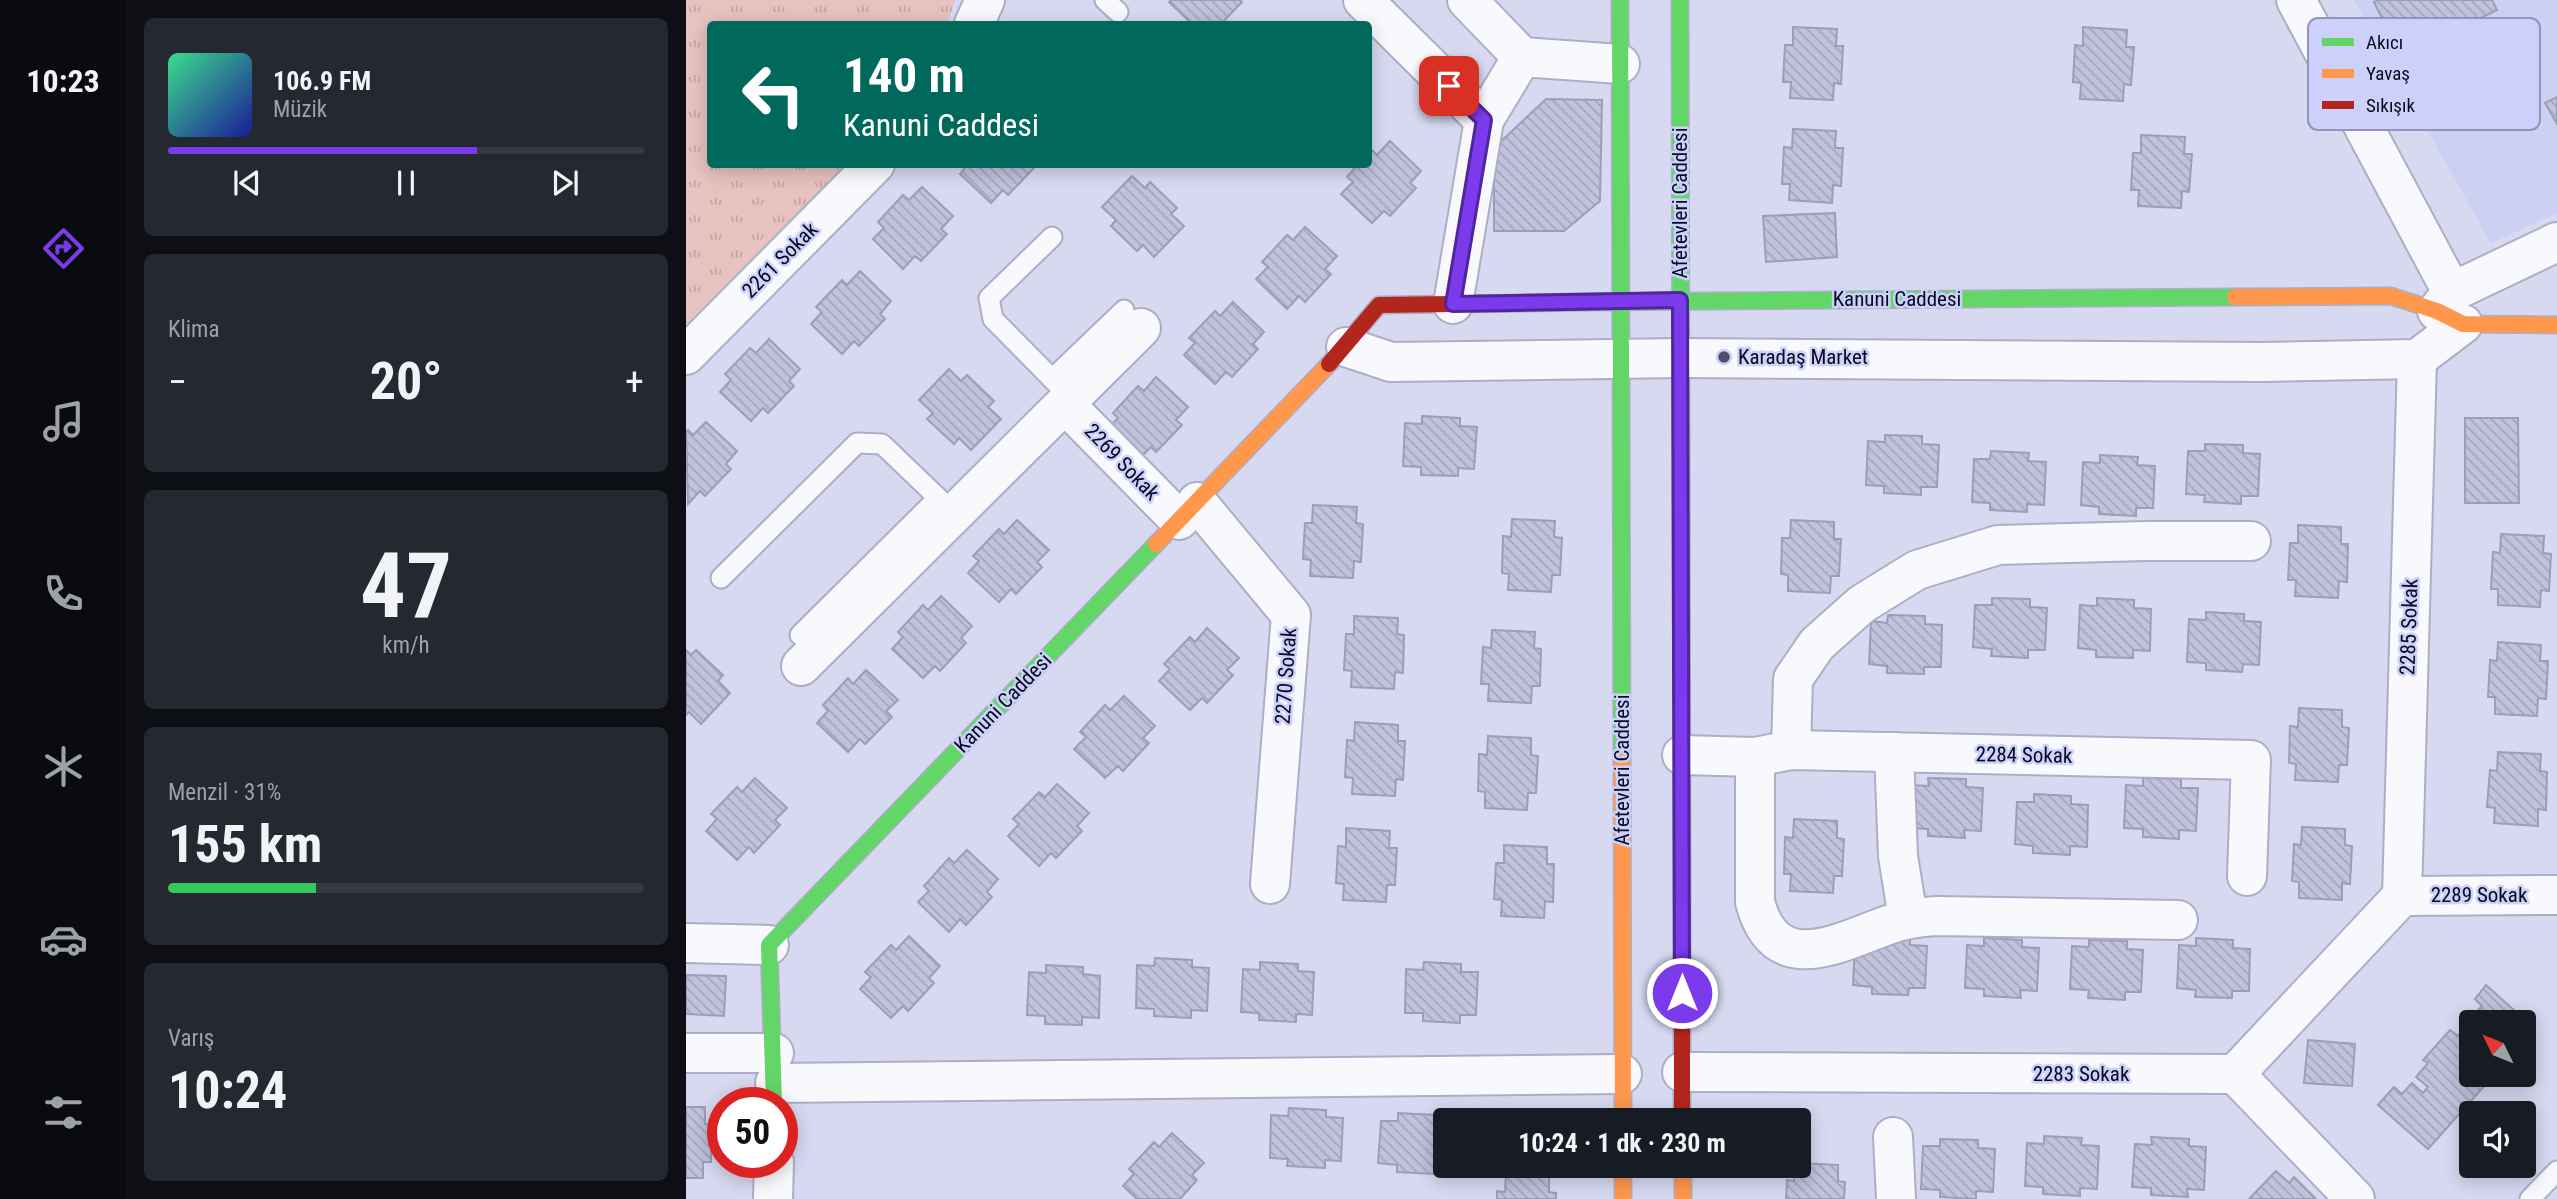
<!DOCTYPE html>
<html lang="tr">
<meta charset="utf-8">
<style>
body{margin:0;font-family:"Roboto Condensed",sans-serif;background:#242831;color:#f1f3f6;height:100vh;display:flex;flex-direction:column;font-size:26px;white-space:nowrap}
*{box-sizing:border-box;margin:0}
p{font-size:23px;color:#9ea1a6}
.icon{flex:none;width:38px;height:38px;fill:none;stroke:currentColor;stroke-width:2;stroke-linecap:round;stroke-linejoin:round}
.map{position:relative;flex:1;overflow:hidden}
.sheet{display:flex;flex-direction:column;gap:18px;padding:18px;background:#0d0f14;width:560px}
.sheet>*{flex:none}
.guide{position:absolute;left:21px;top:21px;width:665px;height:147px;border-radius:7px;box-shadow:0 4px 18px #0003;background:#00695c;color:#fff;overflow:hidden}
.needle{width:46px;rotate:313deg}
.fabs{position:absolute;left:1773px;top:1010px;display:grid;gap:14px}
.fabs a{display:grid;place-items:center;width:77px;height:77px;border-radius:7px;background:#171b24;box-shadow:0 4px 18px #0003;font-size:35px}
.speed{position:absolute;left:21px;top:1087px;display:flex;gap:14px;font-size:35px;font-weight:700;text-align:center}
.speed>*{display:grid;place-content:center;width:91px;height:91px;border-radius:50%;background:#171b24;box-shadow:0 4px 18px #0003;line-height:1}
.speed .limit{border:10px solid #d22;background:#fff;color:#111}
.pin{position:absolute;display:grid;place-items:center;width:60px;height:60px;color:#fff;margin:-30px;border-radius:14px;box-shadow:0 4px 10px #0006}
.me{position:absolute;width:77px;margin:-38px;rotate:0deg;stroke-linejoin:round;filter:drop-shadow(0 0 5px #0008)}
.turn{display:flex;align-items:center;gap:24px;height:147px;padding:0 21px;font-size:32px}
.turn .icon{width:91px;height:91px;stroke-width:2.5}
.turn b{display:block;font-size:49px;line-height:60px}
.big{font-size:52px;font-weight:700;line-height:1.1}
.sheet .tile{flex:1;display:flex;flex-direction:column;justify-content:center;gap:10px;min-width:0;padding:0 24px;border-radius:10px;background:#242831}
.sheet .dial{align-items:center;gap:0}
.dial b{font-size:91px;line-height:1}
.song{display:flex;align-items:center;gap:21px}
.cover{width:84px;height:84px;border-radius:10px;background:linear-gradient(135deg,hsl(150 70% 55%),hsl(240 70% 35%))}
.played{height:7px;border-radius:4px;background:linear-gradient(90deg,#7c3aed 65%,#363941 65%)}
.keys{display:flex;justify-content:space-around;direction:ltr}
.heat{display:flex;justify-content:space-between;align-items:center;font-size:38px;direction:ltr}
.charge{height:10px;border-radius:5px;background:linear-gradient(90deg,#34c759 31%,#363941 0)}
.trip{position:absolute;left:747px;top:1108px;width:378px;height:70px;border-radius:7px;background:#171b24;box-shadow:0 4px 18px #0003;font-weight:700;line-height:70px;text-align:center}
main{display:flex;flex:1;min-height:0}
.menu{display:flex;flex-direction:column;width:126px;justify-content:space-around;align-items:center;background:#090b0e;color:#9ea1a6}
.menu .icon{width:49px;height:49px}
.menu .on{color:#7c3aed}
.menu b{font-size:32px;color:#f1f3f6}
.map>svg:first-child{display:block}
.built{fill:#ccd0f3}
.grass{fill:url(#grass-tufts)}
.building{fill:url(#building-back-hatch);stroke:#9c9eb5;stroke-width:2}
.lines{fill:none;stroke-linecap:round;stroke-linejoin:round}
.lane-casing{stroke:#acaec5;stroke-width:23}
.street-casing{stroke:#acaec5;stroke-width:42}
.fast-casing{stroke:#acaec5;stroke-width:19}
.slow-casing{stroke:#acaec5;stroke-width:19}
.jam-casing{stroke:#acaec5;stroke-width:19}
.lane{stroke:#f9f9fd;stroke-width:19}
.street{stroke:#f9f9fd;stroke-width:38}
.fast{stroke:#63d668;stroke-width:16}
.slow{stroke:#ff974d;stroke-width:16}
.jam{stroke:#b3261e;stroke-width:16}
.route-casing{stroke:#51269a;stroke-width:18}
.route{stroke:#7c3aed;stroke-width:12}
.poi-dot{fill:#515269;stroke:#ccd1fb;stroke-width:2.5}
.labels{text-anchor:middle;stroke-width:5;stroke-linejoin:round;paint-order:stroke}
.street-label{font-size:21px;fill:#090921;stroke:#ccd1fb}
.poi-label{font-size:21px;fill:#090921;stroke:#ccd1fb;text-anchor:start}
.key{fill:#ccd1fb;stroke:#9295ba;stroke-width:2}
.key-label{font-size:19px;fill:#090921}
</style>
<main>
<nav class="menu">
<b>10:23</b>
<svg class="icon on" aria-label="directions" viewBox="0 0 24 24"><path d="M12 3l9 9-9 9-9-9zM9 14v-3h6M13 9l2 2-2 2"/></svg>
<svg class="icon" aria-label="music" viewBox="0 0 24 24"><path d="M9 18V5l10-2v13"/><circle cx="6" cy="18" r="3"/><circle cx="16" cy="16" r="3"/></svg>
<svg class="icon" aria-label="phone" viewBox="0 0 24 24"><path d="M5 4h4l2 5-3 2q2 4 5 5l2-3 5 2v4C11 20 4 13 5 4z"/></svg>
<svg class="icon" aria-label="climate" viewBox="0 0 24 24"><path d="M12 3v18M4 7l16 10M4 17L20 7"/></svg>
<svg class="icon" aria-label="car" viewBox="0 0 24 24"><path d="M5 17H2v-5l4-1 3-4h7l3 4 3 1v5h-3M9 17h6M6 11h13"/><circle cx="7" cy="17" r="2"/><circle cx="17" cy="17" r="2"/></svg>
<svg class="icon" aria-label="filters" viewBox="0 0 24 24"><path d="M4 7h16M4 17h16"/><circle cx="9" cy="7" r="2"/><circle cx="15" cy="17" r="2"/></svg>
</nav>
<section class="sheet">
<div class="tile">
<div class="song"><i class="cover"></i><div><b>106.9 FM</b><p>Müzik</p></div></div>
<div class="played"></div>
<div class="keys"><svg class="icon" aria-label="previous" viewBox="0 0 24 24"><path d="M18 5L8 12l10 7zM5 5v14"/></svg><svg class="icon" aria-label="pause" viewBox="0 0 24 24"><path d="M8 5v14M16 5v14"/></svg><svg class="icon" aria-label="next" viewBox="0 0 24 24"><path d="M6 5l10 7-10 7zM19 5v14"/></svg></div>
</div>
<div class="tile"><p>Klima</p>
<div class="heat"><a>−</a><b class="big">20°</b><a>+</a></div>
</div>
<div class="tile dial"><b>47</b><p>km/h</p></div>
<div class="tile"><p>Menzil · 31%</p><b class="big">155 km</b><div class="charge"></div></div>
<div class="tile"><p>Varış</p><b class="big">10:24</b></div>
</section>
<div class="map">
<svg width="1871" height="1199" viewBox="0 0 1871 1199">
<defs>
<pattern id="grass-tufts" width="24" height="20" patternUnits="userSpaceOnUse" patternTransform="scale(1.75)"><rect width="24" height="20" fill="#e6c2c0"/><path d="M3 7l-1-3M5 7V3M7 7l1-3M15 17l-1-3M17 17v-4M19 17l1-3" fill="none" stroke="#c4a5a5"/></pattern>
<pattern id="building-back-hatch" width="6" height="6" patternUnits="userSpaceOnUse" patternTransform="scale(1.75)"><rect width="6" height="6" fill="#c0c2de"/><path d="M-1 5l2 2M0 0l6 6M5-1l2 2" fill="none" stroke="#a4a5be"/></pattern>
</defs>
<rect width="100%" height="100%" fill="#d6d9f0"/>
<path class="built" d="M1668,0H1871V213L1805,243Z"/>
<path class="grass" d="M0,0H269L261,24H24V164L159,165L0,325Z"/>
<g class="building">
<path d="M485,0H554L556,2L535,24H518L515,22L512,24H506L483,2Z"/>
<path d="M1692,0H1806L1811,10L1715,57L1688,2Z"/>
<path d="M1107,27L1151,29L1150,46H1157L1155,84L1148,83L1147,100L1104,98L1105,82H1097L1099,45H1107Z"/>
<path d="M1397,27L1441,30L1440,47H1448L1445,85L1438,84L1437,101L1394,99L1395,83L1387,82L1389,45L1397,46Z"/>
<path d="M1871,97V124L1859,103Z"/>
<path d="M860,99L916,100L914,201L878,231H808V148Z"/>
<path d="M1107,129L1150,131L1149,148H1157L1155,186L1147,185L1146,203L1103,200L1104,184H1096L1098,147L1106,148Z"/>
<path d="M1455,135L1499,137L1498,154H1506L1503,192L1496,191L1495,208L1452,206L1453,190H1445L1447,153H1455Z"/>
<path d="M704,141L735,171L724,183L730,188L704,216L698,211L686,223L655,194L667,182L661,177L672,164H682V153L686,150L691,155Z"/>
<path d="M282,164H345L348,168L322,195L317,190L305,203L274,174Z"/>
<path d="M446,176L459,188L464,182L491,208L485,214L498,226L468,257L457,245L451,251L425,226L430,220L416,207Z"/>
<path d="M236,187L267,216L255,229L261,234L235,261L229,256L217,269L187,239L198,228L192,222L217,195L223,200Z"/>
<path d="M1149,213L1151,257L1080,262L1077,216Z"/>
<path d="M619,227L651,256L639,269L645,274L619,302L613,296L601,309L570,279L582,267L576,262L601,235L607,240Z"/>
<path d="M174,271L205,301L194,314L199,319L173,346L168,341L156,354L125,324L136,312L130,307L156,280L161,285Z"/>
<path d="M547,302L578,332L567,344L572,349L546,377L540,372L529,384L498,355L509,343L503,338L529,311L534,316Z"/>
<path d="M83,339L114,369L103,381L108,386L82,413L77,408L65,421L34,392L45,380L39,374L64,348L70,353Z"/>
<path d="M263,369L275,381L281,375L308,401L302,407L315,419L285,450L273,438L268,444L241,419L247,413L233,400Z"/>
<path d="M470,377L502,407L490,420L496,425L470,452L465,447L453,459L421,430L432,418L427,413L452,386L458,391Z"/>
<path d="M736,416L774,418V426L791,427L788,469L772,468V476L735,475V467L717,466L719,423L736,424Z"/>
<path d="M1779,418H1832L1833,503H1779Z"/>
<path d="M20,422L51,451L40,464L45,469L19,496L14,491L2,504L0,432L2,430L7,435Z"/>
<path d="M1199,435L1236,436V444L1253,445L1251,487H1235V495L1198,493V486L1180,485L1182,441L1199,442Z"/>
<path d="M1519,444L1557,445V453L1574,454L1572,496H1555V504L1518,502L1519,495L1500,494L1502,451H1519Z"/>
<path d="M1305,451L1343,453L1342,461L1360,462L1358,505L1341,504V512L1304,510V503L1286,502L1288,459H1304Z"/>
<path d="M1414,455L1452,457L1451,465L1469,466L1467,508H1450V516L1413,514V507L1395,505L1397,462L1414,463Z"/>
<path d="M627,505L671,507L670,523L677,524L675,562L668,561L667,578L624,576L625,560L617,559L619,523H626Z"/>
<path d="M826,519L869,521L868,537L876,538L874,575H866L865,592L822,590L823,574L816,573L817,536L825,537Z"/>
<path d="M331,520L363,550L351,562L356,567L330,594L325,589L313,602L282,573L293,561L287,556L313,529L318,534Z"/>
<path d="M1105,520L1148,522V539H1155L1153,576H1145L1144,593L1102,591V575L1095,574L1096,538H1104Z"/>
<path d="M1612,525L1655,527V544H1662L1661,582L1653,581L1652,598L1609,596L1610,580H1602L1604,543H1612Z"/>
<path d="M1815,534L1858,536L1857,553L1865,554L1863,591L1855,590L1854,607L1812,605V589H1805L1807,552L1814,553Z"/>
<path d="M255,596L286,626L275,638L280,643L254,671L249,666L237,678L206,649L217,637L212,632L237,605L242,610Z"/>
<path d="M1306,598L1344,599V607L1361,608L1359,650H1342V658L1305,656L1306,649L1287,647L1289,605H1306Z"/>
<path d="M1411,598L1448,600V608L1465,609L1464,651L1447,650V658L1410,657V650L1392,648L1394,605L1411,606Z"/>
<path d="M1520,612L1558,614V621L1575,622L1573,665L1557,664L1556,672L1520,670V663L1501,662L1503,619L1520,620Z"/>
<path d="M1202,615L1239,616V624L1256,625L1255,667H1238V674L1201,673V666L1183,664L1185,621L1201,623Z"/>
<path d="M668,616L712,618L711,634L718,635L717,673L709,672L708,689L665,687L666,671L658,670L660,634H668Z"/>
<path d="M521,628L553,658L541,670L547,675L521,703L516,698L504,710L473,681L484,669L478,664L504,637L509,642Z"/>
<path d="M806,630L849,632L848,648L855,649L854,686H846L845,703L802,701L803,684H795L797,647L805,648Z"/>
<path d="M1812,642L1855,645L1854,661H1862L1860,699L1852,698L1851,716L1809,714V697H1802L1804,660L1811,661Z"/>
<path d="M0,650L5,655L10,650L37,675L32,681L44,693L15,724L3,712L0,715Z"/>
<path d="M180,670L212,700L200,711L206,717L179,744L174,739L162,752L131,723L142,711L137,705L162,678L167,684Z"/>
<path d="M438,696L469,726L457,738L463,743L437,771L432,766L419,778L388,749L400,737L394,732L419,705L424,710Z"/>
<path d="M1613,708L1656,710V727L1663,728L1661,765H1653L1652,782L1609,780L1610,764L1603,763L1604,726L1612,727Z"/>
<path d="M669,722L712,725V741H719L717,780L710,779L709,796L666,794L667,778L659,777L661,740L668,741Z"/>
<path d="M802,736L845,738V755L852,756L850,793H842L841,810L799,808V792L792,791L793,754L801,755Z"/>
<path d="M1812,752L1855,754L1854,771L1861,772L1860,810L1852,809V826L1808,823L1809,808L1801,807L1804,770L1811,771Z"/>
<path d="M69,778L101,808L89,820L94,825L68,853L63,847L51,860L20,831L31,819L25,814L51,787L56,792Z"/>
<path d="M1242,778L1280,779V787L1297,788L1295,831L1278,830L1279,838L1242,836V829L1223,828L1226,785L1243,786Z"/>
<path d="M1457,778L1495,779V788H1512L1510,831L1493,830V839L1457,837V829L1438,828L1440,785L1457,786Z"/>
<path d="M371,784L403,813L391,826L396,831L370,858L365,853L353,866L322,836L333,824L327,819L353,792L359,797Z"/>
<path d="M1348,794L1385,796V804L1402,805L1401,847L1384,846V855L1347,853V846L1329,844L1331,802H1348Z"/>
<path d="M1108,819L1151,821V838L1158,839L1156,876H1148L1147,893L1104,891L1105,874H1098L1099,837L1107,838Z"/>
<path d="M1616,827L1659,829V845L1666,846L1664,884L1656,883V900L1613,898V882L1606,881L1608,844L1615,845Z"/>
<path d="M660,828L704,831L703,848H711L709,885H701L700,902L657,900L658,884L650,883L652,846L660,847Z"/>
<path d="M818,845L861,847V864H868L867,902L859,901L858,918L815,916L816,900L808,899L810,863H818Z"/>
<path d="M281,850L312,879L301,892L306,897L280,925L274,919L263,932L232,902L243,891L238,886L263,858L268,863Z"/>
<path d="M223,936L254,966L243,978L248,983L222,1011L217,1006L205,1018L174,989L185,977L179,972L205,945L210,950Z"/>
<path d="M1224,937V945L1241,946L1239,988H1223L1222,995L1186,994V987L1167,985L1169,943Z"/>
<path d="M1298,938L1336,940V947L1353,948L1351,991L1334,990L1335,998L1298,996V989L1279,988L1281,945L1298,946Z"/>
<path d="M1510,938L1547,940V948L1564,949L1563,991H1546V998L1509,997L1510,990L1491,988L1493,945L1510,946Z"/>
<path d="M1403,940L1441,941V949L1457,950L1455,992H1439V1000L1402,998L1403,990L1384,989L1386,946L1403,947Z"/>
<path d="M469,958L506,960V967L523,968L521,1011L505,1010V1018L468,1016V1009L450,1008L451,965L468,966Z"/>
<path d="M574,962L612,964V971L628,972L626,1015L610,1014V1022L573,1020V1013L555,1012L557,969L574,970Z"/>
<path d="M738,962L775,964V972H792L790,1015H774V1023L737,1021V1013H719L720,969L737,970Z"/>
<path d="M360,965L397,967V974L414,976L413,1018L396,1017V1025L359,1024V1016L341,1015L343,972L360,973Z"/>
<path d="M0,975L40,976L38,1016L0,1014Z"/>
<path d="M1800,985L1849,1029L1838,1043V1022H1790L1785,1018L1796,1006L1789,999Z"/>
<path d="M1782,1025L1785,1028V1074H1809L1742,1149L1692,1105L1708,1087L1716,1094L1726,1083L1737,1093L1742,1087L1730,1077L1742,1063L1737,1060L1764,1030L1772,1036Z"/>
<path d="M1622,1040L1669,1044L1666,1086L1618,1083Z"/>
<path d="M0,1107H19V1124H26L25,1162H17V1178H0Z"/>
<path d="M603,1108L640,1110V1117L657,1118L655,1161L639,1160V1168L601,1166L602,1159L584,1158L585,1115L602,1116Z"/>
<path d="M712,1113L749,1115V1123H760V1166H764L748,1165V1174L711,1172V1165L692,1163L695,1121H712Z"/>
<path d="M486,1133L518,1163L506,1175L511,1180L494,1199H451L437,1186L448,1174L443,1169L468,1142L473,1147Z"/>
<path d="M1358,1136L1396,1138L1395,1145L1413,1146L1411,1189L1394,1188V1196L1357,1194V1187L1339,1186L1341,1143L1358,1144Z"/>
<path d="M1465,1137L1503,1139V1146L1520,1147L1518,1190L1501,1189L1502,1197L1465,1195V1188L1446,1187L1449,1144L1466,1145Z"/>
<path d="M1254,1139L1292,1140V1148L1309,1149L1307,1192L1290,1191V1199L1254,1197V1190L1235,1189L1237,1146H1254Z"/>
<path d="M1113,1163L1152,1165V1181L1159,1182L1158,1199H1100L1101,1180L1108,1181L1109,1166H1113Z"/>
<path d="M1590,1171L1603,1183L1608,1177L1630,1199H1563Z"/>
<path d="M820,1173L863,1176V1192L870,1193V1199H811V1191L819,1192Z"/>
</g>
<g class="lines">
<defs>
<g id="lane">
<path d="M419,0L432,12"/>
<path d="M366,237L303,298L307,319L385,398"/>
<path d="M366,379L438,310"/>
<path d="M35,578L171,443L196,444L269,514"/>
<path d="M114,635L252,498"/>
<path d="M1844,1199L1871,1171"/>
</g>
<g id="street">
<path d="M677,0L798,120L767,304"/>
<path d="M781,0L836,57L934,64"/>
<path d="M1610,0L1766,292"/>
<path d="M288,24L299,0"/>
<path d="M798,120L836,57"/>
<path d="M1751,311L1766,292L1871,242"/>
<path d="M660,347L705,362L995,358L1576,362L1731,359L1777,324"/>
<path d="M0,355L189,164"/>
<path d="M379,404L493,520"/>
<path d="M511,502L605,615L584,884"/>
<path d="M115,666L455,328"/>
<path d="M1105,750L1107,679L1131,644L1176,604L1231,570L1312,545L1461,541H1565"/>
<path d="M1208,752L1212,856L1222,918"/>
<path d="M996,755L1069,757L1105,750L1565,760L1561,876"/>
<path d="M1069,757V902C1090,980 1153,942 1202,925C1218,919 1233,917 1250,916L1492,920"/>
<path d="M1716,896L1731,359"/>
<path d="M1716,896L1871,895"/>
<path d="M0,943L83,945"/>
<path d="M0,1053H88"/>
<path d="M996,1072L1549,1074L1716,896"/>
<path d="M1549,1074L1669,1199"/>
<path d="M89,1083L936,1074"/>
<path d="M1207,1137L1210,1199"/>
<path d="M87,1199L88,1162"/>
</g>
<g id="fast">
<path d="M934,0L936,756"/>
<path d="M994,0L996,872"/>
<path d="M901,302L1549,297"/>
<path d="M88,1102L83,945L470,544"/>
</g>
<g id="slow">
<path d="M1549,297L1705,296L1751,311L1777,324L1871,325"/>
<path d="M470,544L643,364"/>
<path d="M936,756L937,1120"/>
<path d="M937,1166V1199"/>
<path d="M997,1166V1199"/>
</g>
<g id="jam">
<path d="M643,364L693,305L901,302"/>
<path d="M996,872V1120"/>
</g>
</defs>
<use href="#lane" class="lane-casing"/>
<use href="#street" class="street-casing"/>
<use href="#fast" class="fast-casing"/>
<use href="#slow" class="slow-casing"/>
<use href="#jam" class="jam-casing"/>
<use href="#lane" class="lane"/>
<use href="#street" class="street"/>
<use href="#fast" class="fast"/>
<use href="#slow" class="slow"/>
<use href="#jam" class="jam"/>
</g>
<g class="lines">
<defs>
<path id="route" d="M763,86L798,120L767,304L994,300L996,993"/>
</defs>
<use href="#route" class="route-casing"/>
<use href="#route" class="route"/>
</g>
<circle class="poi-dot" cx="1038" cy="357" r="7"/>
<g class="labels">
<g class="street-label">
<text transform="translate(994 203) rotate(-90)" y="7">Afetevleri Caddesi</text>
<text transform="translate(94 260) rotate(-45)" y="7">2261 Sokak</text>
<text x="1211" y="306">Kanuni Caddesi</text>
<text transform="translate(436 462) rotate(46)" y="7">2269 Sokak</text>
<text transform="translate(1723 627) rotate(-88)" y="7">2285 Sokak</text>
<text transform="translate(600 676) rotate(-86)" y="7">2270 Sokak</text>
<text transform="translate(317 703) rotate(-46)" y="7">Kanuni Caddesi</text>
<text transform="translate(1338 755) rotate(1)" y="7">2284 Sokak</text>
<text transform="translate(936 770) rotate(-90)" y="7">Afetevleri Caddesi</text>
<text x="1793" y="902">2289 Sokak</text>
<text x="1395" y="1081">2283 Sokak</text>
</g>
<g class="poi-label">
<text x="1052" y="364">Karadaş Market</text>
</g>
</g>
<rect x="1622" y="18" width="232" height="112" rx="10" class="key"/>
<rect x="1636" y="38" width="32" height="8" fill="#63d668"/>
<rect x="1636" y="69" width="32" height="9" fill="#ff974d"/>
<rect x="1636" y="101" width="32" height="8" fill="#b3261e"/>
<g class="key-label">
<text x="1680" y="49">Akıcı</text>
<text x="1680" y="80">Yavaş</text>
<text x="1680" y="112">Sıkışık</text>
</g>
</svg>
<div class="fabs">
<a><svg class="needle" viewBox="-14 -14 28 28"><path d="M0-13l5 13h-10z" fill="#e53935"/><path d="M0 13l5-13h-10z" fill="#9ea1a6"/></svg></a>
<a><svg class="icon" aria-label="sound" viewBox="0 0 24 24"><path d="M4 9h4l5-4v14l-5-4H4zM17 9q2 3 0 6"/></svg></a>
</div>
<div class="speed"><div class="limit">50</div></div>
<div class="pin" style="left:763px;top:86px;background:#d93025"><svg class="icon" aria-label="arrive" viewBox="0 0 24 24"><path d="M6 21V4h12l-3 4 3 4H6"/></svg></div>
<svg class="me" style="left:996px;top:993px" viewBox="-20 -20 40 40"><circle r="17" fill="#7c3aed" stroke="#fff" stroke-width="3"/><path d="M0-11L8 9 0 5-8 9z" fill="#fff"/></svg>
<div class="trip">10:24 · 1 dk · 230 m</div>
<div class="guide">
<div class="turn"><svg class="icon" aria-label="left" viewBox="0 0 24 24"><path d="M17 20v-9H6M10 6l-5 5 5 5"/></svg><div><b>140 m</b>Kanuni Caddesi</div></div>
</div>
</div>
</main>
